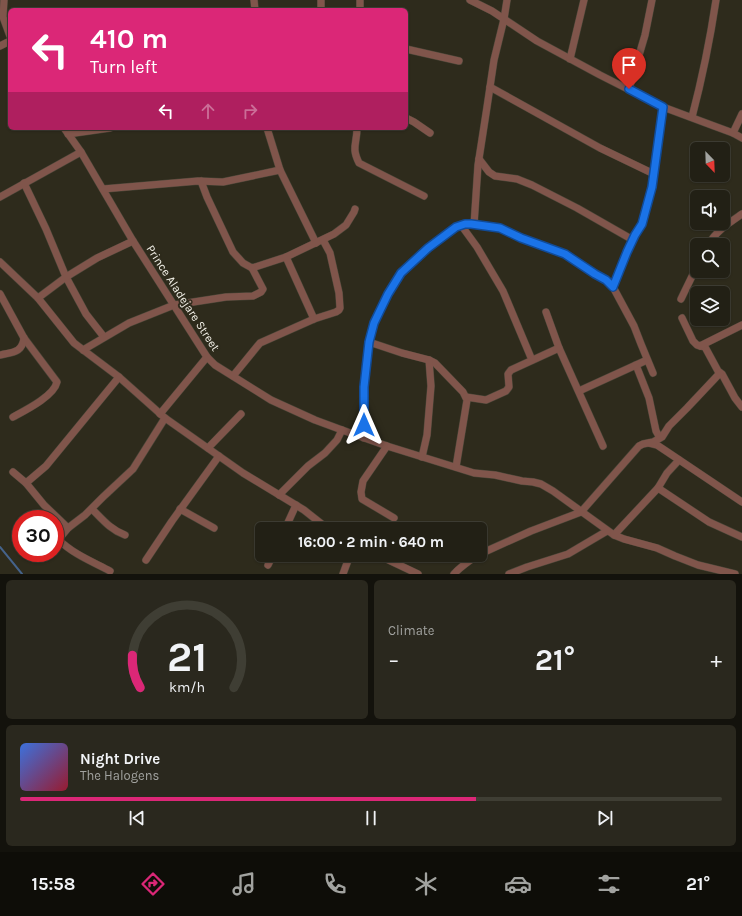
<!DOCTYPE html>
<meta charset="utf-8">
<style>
body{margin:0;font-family:Karla,sans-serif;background:#2a281e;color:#f1f3f6;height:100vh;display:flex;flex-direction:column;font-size:15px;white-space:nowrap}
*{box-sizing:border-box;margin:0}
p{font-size:13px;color:#a2a3a0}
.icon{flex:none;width:22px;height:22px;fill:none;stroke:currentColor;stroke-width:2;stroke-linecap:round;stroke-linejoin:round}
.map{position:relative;height:574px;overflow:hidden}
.details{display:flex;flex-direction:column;gap:6px;padding:6px;background:#13120c;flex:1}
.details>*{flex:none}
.guide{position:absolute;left:8px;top:8px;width:400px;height:122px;border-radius:6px;box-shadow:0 1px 3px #0004,0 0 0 1px #3f3e34;background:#db2777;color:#fff;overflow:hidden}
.needle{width:26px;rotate:157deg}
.controls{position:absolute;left:690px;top:142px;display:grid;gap:8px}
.controls a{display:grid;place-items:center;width:40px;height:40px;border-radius:6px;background:#222015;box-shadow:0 1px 3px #0004,0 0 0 1px #3f3e34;font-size:20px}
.speed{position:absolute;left:12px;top:510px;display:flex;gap:8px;font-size:20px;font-weight:700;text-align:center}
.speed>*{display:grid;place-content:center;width:52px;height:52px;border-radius:50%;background:#222015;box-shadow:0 1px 3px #0004,0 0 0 1px #3f3e34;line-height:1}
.speed .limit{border:6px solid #d22;background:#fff;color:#111}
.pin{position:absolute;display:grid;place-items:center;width:34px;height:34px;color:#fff;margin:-41px -17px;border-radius:50% 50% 50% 0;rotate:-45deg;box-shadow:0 0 4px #0007}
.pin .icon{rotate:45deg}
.me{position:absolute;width:44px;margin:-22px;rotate:0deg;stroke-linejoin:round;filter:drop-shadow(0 0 3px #0008)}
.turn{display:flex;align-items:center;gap:14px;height:84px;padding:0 16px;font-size:18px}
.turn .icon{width:52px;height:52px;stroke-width:2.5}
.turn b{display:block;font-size:28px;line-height:34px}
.lanes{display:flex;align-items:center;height:38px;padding:0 16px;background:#0003;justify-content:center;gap:20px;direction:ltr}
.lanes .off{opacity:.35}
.big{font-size:30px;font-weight:700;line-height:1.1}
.details .widget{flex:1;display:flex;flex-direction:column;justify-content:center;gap:6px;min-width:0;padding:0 14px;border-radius:6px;background:#2a281e}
.details .dial{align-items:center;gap:0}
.dial svg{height:104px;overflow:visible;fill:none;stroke:#3f3e34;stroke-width:7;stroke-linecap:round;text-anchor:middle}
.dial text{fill:#f1f3f6;stroke:none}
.song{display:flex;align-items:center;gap:12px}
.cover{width:48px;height:48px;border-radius:6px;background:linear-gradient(135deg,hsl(220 70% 55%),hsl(350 70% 35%))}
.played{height:4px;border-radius:2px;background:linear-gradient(90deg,#db2777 65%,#3f3e34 65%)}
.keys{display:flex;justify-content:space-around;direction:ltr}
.heat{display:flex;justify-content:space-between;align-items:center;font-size:22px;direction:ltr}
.details .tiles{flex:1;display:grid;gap:6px;grid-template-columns:1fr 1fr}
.widget:last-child{grid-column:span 2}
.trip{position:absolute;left:255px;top:522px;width:232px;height:40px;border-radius:6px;background:#222015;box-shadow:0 1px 3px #0004,0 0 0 1px #3f3e34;font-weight:700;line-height:40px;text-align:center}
.tabs{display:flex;height:64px;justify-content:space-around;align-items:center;background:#0e0d08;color:#a2a3a0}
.tabs .icon{width:28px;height:28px}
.tabs .on{color:#db2777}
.tabs b{font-size:18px;color:#f1f3f6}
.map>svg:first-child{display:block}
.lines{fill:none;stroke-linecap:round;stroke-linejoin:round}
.stream{stroke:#45638b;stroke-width:2}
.minor-casing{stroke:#494638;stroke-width:8}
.minor{stroke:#80554b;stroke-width:7}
.route-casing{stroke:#114b97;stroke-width:10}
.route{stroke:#1a73e8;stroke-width:7}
.labels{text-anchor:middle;stroke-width:4;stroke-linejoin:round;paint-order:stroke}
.street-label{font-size:12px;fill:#f1efe6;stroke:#2e2b1c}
</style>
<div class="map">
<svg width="742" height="574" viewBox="0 0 742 574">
<rect width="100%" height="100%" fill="#2e2b1c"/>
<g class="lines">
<path class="stream" d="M0,547L22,574"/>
<defs>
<g id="minor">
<path d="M4,0L3,17L10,36"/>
<path d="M254,0L255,10"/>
<path d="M321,0V10"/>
<path d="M360,0V10"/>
<path d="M470,0L492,11L537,41L600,75L663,107L714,126L733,133L742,138"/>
<path d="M0,46L10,41"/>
<path d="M406,49L459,61"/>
<path d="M570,59L584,0"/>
<path d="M490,87L600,148L654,174"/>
<path d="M629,89L645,35L652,0"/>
<path d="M692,117C702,79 710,40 716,0"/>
<path d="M406,118L414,122L430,133"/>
<path d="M64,128L81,152L133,241L207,357L215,365L271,400L315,420L342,430L387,446L474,473L495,475L522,481L533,482L541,484L553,491L614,535L624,539L657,548L675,556L698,565L735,574"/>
<path d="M267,128L280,170L316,243"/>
<path d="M357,128C357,144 351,147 359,163L424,196"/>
<path d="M733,133L742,114"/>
<path d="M68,134L110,128"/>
<path d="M479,159L489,172L495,176L517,179L532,185L577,208L633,240"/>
<path d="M201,181L207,197L233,252L243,263L252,268L286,257L334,234L346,225L354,212L355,209"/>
<path d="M24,183L46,229L66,277L86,314L104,337"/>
<path d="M103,189L198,181L223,182L280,170"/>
<path d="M0,197L81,152"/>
<path d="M461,225L477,247L503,291L532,360"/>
<path d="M474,225L478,165L487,107L494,60L504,19L507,0"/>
<path d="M708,245C716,231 729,223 742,214"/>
<path d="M286,257L314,319"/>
<path d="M0,262L38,298L74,343L119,377L165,418L243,473L304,510L328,529"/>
<path d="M613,287L627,251L635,235L642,224L652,187L663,107"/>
<path d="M0,294L24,338L57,382C54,396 26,410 13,417"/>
<path d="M38,298L66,277L97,258L133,241"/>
<path d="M681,299L697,266"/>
<path d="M546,312L559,348L603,446"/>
<path d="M682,318L693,341L697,345L705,347L718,371L722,374L735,398L742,407"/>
<path d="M369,342L402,353L429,360L435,363L463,392L467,400L456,467"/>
<path d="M700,346L742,325"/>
<path d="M83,350L129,323L174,305L226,297L253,296L261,292L263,289L252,268"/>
<path d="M0,355C13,352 22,353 24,338"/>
<path d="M636,365L649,398L656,431L660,438"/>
<path d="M233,376L260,343L314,319L336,312L339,310L340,308L339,293L330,253L323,240"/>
<path d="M579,391L647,360"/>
<path d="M466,397L486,400L506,391L509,387L508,374L511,370L559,348"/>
<path d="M160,414L207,357"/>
<path d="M364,438V387L369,342L374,323L388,294L401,273L428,248L456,227L465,224H471L500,228L521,238L565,254L595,274L606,280L613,287L634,326L641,344L653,373"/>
<path d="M649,443L657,445L666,451L742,502"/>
<path d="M387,446L363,481L361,492L362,499L394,518"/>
<path d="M208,448L241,414"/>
<path d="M422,457L427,435L431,386L429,360"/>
<path d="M13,472L26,483L44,505L68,528"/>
<path d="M26,483L46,466L119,377"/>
<path d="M658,488L709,522L742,537"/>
<path d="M279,495L308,466L325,453L337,440L342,430"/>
<path d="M92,509C103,520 111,530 125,535"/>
<path d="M180,509L214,528"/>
<path d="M285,529L296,505"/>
<path d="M614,535L658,488L667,473L679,460"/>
<path d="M480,554L531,531L581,512L639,446L643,444L653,442L662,437L669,426L687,408L720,373"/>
<path d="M378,555L418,574"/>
<path d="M146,560L172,521L219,456"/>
<path d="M268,565L273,555"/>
<path d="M110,571C93,562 73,554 59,540V539L68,528L85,515L103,497L133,469L165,418"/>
<path d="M343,574L350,555"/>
<path d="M454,574C461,566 469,561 478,555"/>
<path d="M509,574L527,567L568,554L607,531"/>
</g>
</defs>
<use href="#minor" class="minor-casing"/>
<use href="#minor" class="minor"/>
</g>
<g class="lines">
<defs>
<path id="route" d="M364,425V387L369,342L374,323L388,294L401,273L428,248L456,227L465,224H471L500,228L521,238L565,254L595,274L606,280L613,287L627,252L635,235L642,224L652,187L663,107L629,89"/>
</defs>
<use href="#route" class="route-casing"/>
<use href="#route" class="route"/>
</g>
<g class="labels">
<g class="street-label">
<text transform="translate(183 298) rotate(57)" y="4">Prince Aladejare Street</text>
</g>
</g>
</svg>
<div class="controls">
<a><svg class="needle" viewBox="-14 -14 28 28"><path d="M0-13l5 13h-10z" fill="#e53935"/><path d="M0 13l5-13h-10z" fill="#a2a3a0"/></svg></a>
<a><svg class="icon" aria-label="sound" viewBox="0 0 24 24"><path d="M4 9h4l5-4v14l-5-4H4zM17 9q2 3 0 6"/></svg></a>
<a><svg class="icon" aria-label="search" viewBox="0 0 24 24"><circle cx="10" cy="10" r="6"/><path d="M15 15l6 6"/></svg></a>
<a><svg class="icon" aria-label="layers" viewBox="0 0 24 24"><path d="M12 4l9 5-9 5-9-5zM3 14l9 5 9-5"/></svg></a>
</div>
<div class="speed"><div class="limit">30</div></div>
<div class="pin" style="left:629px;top:89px;background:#d93025"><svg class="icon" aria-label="arrive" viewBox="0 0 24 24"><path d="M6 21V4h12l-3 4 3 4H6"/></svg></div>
<svg class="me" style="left:364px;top:425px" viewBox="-20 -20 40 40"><path d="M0-17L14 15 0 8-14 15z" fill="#1a73e8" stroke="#fff" stroke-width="4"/></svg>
<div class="trip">16:00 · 2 min · 640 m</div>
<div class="guide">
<div class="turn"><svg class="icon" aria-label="left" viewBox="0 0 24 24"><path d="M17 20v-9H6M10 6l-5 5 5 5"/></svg><div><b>410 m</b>Turn left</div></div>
<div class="lanes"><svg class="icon" aria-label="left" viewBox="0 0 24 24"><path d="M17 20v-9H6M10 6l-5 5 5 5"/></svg><svg class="icon off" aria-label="ahead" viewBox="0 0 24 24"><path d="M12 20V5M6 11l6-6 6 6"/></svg><svg class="icon off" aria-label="right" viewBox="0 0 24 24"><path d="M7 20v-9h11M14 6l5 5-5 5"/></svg></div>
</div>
</div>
<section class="details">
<div class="tiles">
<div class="widget dial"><svg viewBox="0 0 100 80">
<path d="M14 69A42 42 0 1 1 86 69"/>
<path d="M14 69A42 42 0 0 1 8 44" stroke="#db2777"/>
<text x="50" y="56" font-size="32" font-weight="700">21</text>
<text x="50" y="72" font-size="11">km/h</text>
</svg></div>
<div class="widget"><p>Climate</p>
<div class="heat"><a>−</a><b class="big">21°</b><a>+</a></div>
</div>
<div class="widget">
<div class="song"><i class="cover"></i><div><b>Night Drive</b><p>The Halogens</p></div></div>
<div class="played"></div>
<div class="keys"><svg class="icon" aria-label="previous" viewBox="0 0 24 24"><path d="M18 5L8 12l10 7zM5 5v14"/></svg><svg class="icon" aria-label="pause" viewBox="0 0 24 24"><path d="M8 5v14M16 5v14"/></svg><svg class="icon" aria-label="next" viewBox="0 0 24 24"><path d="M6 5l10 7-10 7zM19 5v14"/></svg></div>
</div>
</div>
</section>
<nav class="tabs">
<b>15:58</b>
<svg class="icon on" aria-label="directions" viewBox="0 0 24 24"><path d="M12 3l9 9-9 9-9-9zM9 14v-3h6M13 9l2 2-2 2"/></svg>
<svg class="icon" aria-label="music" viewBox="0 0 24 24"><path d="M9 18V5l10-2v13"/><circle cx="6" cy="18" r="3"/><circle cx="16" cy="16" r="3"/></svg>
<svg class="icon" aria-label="phone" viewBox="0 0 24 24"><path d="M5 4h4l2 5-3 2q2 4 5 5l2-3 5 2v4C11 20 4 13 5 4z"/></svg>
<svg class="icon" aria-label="climate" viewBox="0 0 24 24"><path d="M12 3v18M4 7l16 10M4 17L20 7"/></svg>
<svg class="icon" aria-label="car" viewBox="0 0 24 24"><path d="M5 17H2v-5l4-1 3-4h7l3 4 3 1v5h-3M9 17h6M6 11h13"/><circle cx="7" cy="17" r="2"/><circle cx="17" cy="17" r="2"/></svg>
<svg class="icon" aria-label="filters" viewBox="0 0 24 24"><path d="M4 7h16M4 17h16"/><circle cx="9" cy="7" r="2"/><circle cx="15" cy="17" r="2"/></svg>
<b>21°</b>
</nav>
